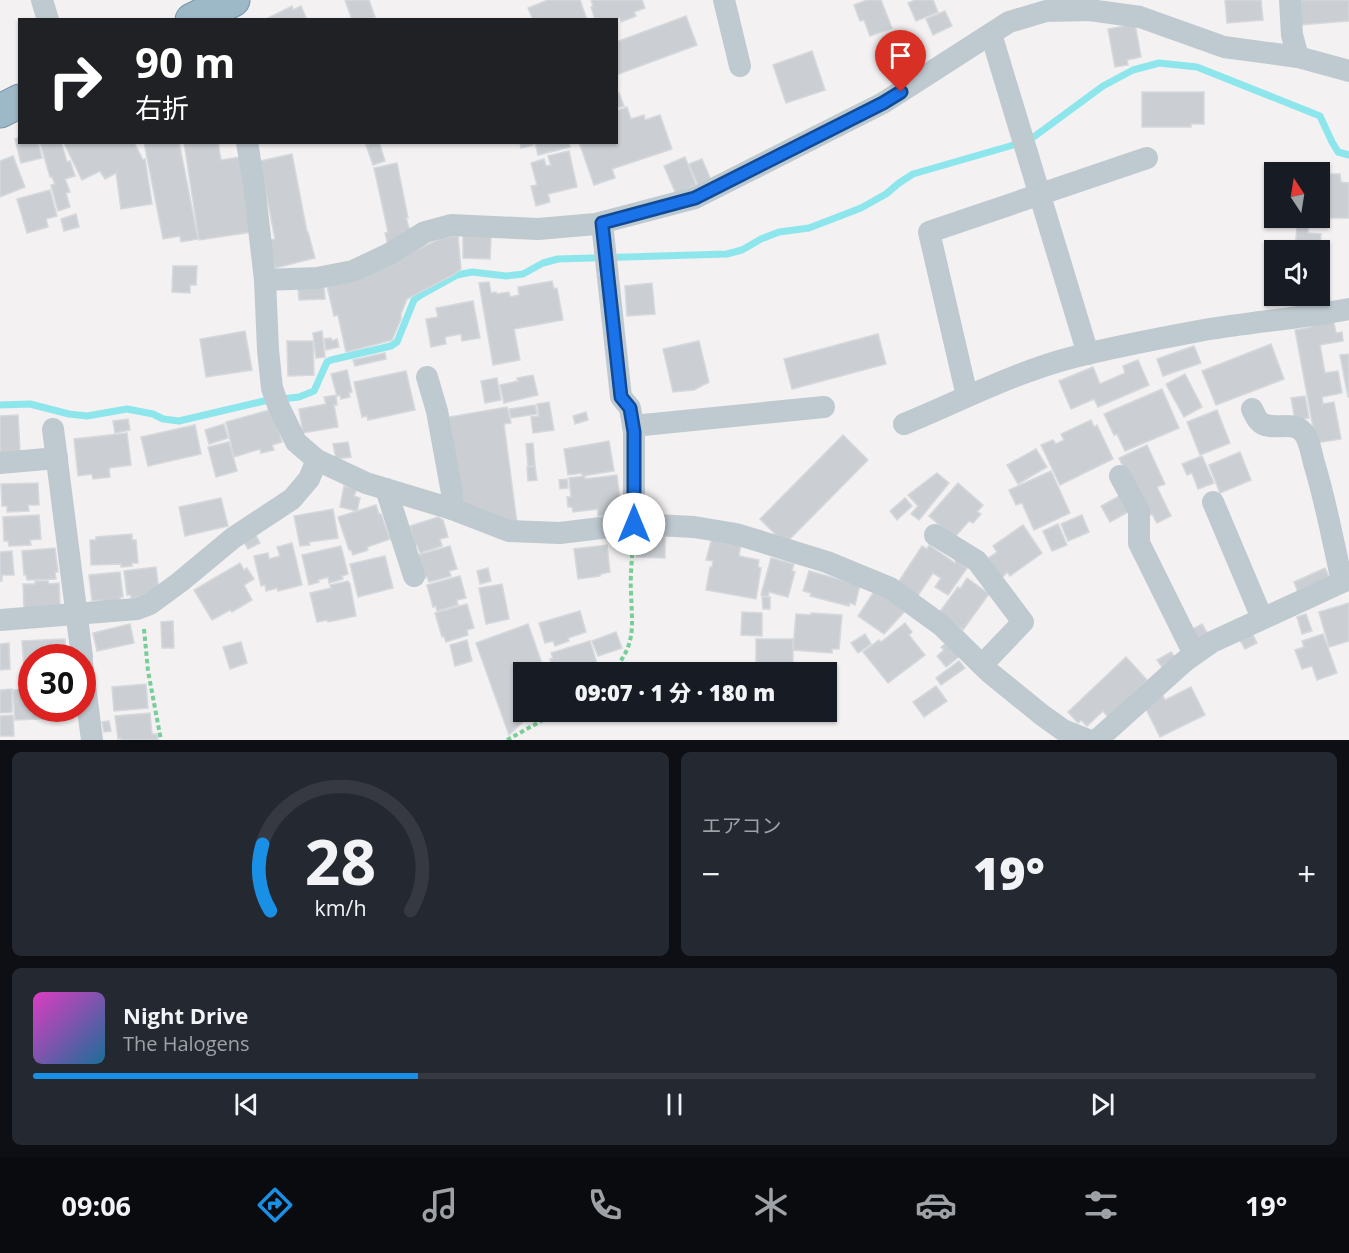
<!DOCTYPE html>
<html lang="ja">
<meta charset="utf-8">
<style>
body{margin:0;font-family:"Open Sans","Noto Sans JP",sans-serif;background:#242831;color:#f1f3f6;height:100vh;display:flex;flex-direction:column;font-size:22px;white-space:nowrap}
*{box-sizing:border-box;margin:0}
p{font-size:20px;color:#9ea1a6}
.icon{flex:none;width:33px;height:33px;fill:none;stroke:currentColor;stroke-width:2;stroke-linecap:round;stroke-linejoin:round}
.map{position:relative;height:740px;overflow:hidden}
.sheet{display:flex;flex-direction:column;gap:12px;padding:12px;background:#0d0f14;flex:1}
.sheet>*{flex:none}
.guide{position:absolute;left:18px;top:18px;width:600px;height:126px;border-radius:0px;box-shadow:0 2px 4px #0004;background:#202124;color:#fff;overflow:hidden}
.needle{width:39px;rotate:348deg}
.tools{position:absolute;left:1264px;top:162px;display:grid;gap:12px}
.tools a{display:grid;place-items:center;width:66px;height:66px;border-radius:0px;background:#171b24;box-shadow:0 2px 4px #0004;font-size:30px}
.speed{position:absolute;left:18px;top:644px;display:flex;gap:12px;font-size:30px;font-weight:700;text-align:center}
.speed>*{display:grid;place-content:center;width:78px;height:78px;border-radius:50%;background:#171b24;box-shadow:0 2px 4px #0004;line-height:1}
.speed .limit{border:9px solid #d22;background:#fff;color:#111}
.pin{position:absolute;display:grid;place-items:center;width:51px;height:51px;color:#fff;margin:-62px -26px;border-radius:50% 50% 50% 0;rotate:-45deg;box-shadow:0 0 6px #0007}
.pin .icon{rotate:45deg}
.me{position:absolute;width:66px;margin:-33px;rotate:0deg;stroke-linejoin:round;filter:drop-shadow(0 0 4px #0008)}
.turn{display:flex;align-items:center;gap:21px;height:126px;padding:0 18px;font-size:27px}
.turn .icon{width:78px;height:78px;stroke-width:2.5}
.turn b{display:block;font-size:42px;line-height:51px}
.big{font-size:45px;font-weight:800;line-height:1.1}
.sheet .tile{flex:1;display:flex;flex-direction:column;justify-content:center;gap:9px;min-width:0;padding:0 21px;border-radius:9px;background:#242831}
.sheet .dial{align-items:center;gap:0}
.dial svg{height:156px;overflow:visible;fill:none;stroke:#363941;stroke-width:7;stroke-linecap:round;text-anchor:middle}
.dial text{fill:#f1f3f6;stroke:none}
.song{display:flex;align-items:center;gap:18px}
.cover{width:72px;height:72px;border-radius:9px;background:linear-gradient(135deg,hsl(310 70% 55%),hsl(200 70% 35%))}
.played{height:6px;border-radius:3px;background:linear-gradient(90deg,#198fe5 30%,#363941 30%)}
.keys{display:flex;justify-content:space-around;direction:ltr}
.heat{display:flex;justify-content:space-between;align-items:center;font-size:33px;direction:ltr}
.sheet .tiles{flex:1;display:grid;gap:12px;grid-template-columns:1fr 1fr}
.tile:last-child{grid-column:span 2}
.trip{position:absolute;left:513px;top:662px;width:324px;height:60px;border-radius:0px;background:#171b24;box-shadow:0 2px 4px #0004;font-weight:800;line-height:60px;text-align:center}
.tab-bar{display:flex;height:96px;justify-content:space-around;align-items:center;background:#090b0e;color:#9ea1a6}
.tab-bar .icon{width:42px;height:42px}
.tab-bar .on{color:#198fe5}
.tab-bar b{font-size:27px;color:#f1f3f6}
.map>svg:first-child{display:block}
.lines{fill:none;stroke-linecap:round;stroke-linejoin:round}
.stream{stroke:#8ee6ed;stroke-width:7}
.building{fill:#cbcfd3;stroke:#d5d8dc;stroke-width:1.5}
.trunk-casing{stroke:#7496ab;stroke-width:35}
.path{stroke:#78ce98;stroke-width:4;stroke-dasharray:4.5 3;stroke-linecap:butt}
.minor{stroke:#bfcad0;stroke-width:22}
.trunk{stroke:#9db8c7;stroke-width:33}
.route-casing{stroke:#114b97;stroke-width:15}
.route{stroke:#1a73e8;stroke-width:10}
</style>
<div class="map">
<svg width="1349" height="740" viewBox="0 0 1349 740">
<rect width="100%" height="100%" fill="#f3f1f1"/>
<g class="lines">
<path class="stream" d="M0,405L30,404L69,414L87,416L127,409L153,414L163,419L179,421L264,401L299,397L314,391L327,362L331,360L391,346L397,342L414,300L421,295L457,275L472,272L506,276L523,274L543,263L558,259L727,254L742,250L761,239L779,232L809,228L861,208L886,194L899,183L913,174L1010,146L1035,136L1103,86L1133,70L1159,63L1197,67L1320,116L1332,142L1338,152L1349,155"/>
</g>
<g class="building">
<path d="M345,0H369L375,17L367,20H352Z"/>
<path d="M548,0H580L587,20H533L528,8Z"/>
<path d="M591,0H642L645,8L634,12L636,16L621,22L620,18L616,20H595L591,7L593,6Z"/>
<path d="M867,0H881L892,28L870,36L864,20L860,21L854,5Z"/>
<path d="M915,0H933L938,12L916,21L908,3Z"/>
<path d="M1225,0H1261L1263,20L1227,23Z"/>
<path d="M1297,0H1349V21L1299,25Z"/>
<path d="M292,6L293,10L301,6L307,20H264Z"/>
<path d="M945,11L952,26L933,35L926,19Z"/>
<path d="M686,16L697,45L616,75V42Z"/>
<path d="M1135,24L1141,57L1127,60L1128,65L1115,67L1108,29Z"/>
<path d="M812,51L825,90L786,103L773,65Z"/>
<path d="M1142,92H1204V124H1191V127H1142Z"/>
<path d="M619,93L624,106L616,108V94Z"/>
<path d="M627,107L631,119L644,115L645,120L660,115L672,149L612,169L615,178L594,185L579,142H616V111Z"/>
<path d="M20,137V142H38L42,158L21,163L15,139Z"/>
<path d="M40,142H61L67,162L70,161L75,176L65,179L70,192L66,193L70,207L58,211L51,185L55,184L52,177H50Z"/>
<path d="M134,142L143,160L145,159L152,204L121,209L116,173L105,179L100,171L82,180L64,143Z"/>
<path d="M144,142H179L198,239L181,242L180,236L163,239Z"/>
<path d="M184,142H218L221,160L240,157L252,232L199,240Z"/>
<path d="M367,142H379L385,161L373,165L366,145H368Z"/>
<path d="M520,142H532L533,145L521,148Z"/>
<path d="M535,142H569L570,147L538,155Z"/>
<path d="M569,151L577,187L548,194L550,202L536,206L531,186L537,185L531,163L544,159L546,166L551,165L548,156Z"/>
<path d="M292,154L307,232H308L315,258L275,268L269,240L275,239L260,161Z"/>
<path d="M13,156L25,187L0,197V161Z"/>
<path d="M685,157L696,185L676,194L664,166Z"/>
<path d="M702,159L711,180L698,185L689,164Z"/>
<path d="M397,163L408,218H406L410,231L388,245L385,233L388,232L374,168Z"/>
<path d="M1320,174H1340L1341,182L1349,183V218H1319Z"/>
<path d="M50,190L57,216L46,219L48,227L27,233L17,199Z"/>
<path d="M76,214L79,227L64,231L61,219Z"/>
<path d="M1297,226L1308,227V233L1321,234L1320,250H1295Z"/>
<path d="M463,235L491,236L490,259L463,258Z"/>
<path d="M458,236L461,269L453,275L407,299L401,314V319L392,340L346,352L338,315L334,316L327,286L388,263L444,237Z"/>
<path d="M1320,255L1325,256L1324,275H1320Z"/>
<path d="M173,266H197L196,285H190V293L172,292Z"/>
<path d="M552,281L554,289L557,288L563,320L514,329L520,360L493,365L479,283L489,282L491,293L496,292L497,294L509,292L510,297L519,295L518,287Z"/>
<path d="M652,283L655,314L627,316L625,286Z"/>
<path d="M324,286L325,299L299,300L298,288Z"/>
<path d="M1327,288L1331,306L1299,313L1293,296H1320V289Z"/>
<path d="M473,301L480,338L462,341L461,334L445,337L446,344L431,347L426,319L438,317L436,308Z"/>
<path d="M1333,319L1336,333L1342,332L1343,341L1320,345L1325,373L1338,371L1342,393L1322,397L1323,404L1334,402L1341,439L1316,443L1295,330L1311,327L1310,323Z"/>
<path d="M245,331L252,370L206,377L200,339Z"/>
<path d="M322,331L325,357L316,358L313,333Z"/>
<path d="M878,334L886,364L792,389L784,359Z"/>
<path d="M331,338L332,341L337,339L339,347L326,350L324,339Z"/>
<path d="M287,341H313L314,375L288,376Z"/>
<path d="M699,341L709,382L694,390L673,392L663,349Z"/>
<path d="M1271,344L1284,379L1216,405L1202,371Z"/>
<path d="M1194,346L1201,363L1163,376L1157,359Z"/>
<path d="M385,353L386,359L355,366L353,360Z"/>
<path d="M1349,354V397H1348L1340,355Z"/>
<path d="M1138,360L1149,385L1098,407L1094,399L1071,409L1059,381L1093,367L1100,384L1125,373L1123,366Z"/>
<path d="M347,370L352,392L349,393L350,397L341,399L340,395L337,396L331,374Z"/>
<path d="M406,371L415,410L368,420L367,416L362,417L354,382Z"/>
<path d="M1185,374L1202,407L1184,417L1166,384Z"/>
<path d="M533,375L538,395L504,403L500,385L518,381L517,378Z"/>
<path d="M497,378L501,400L485,403L481,381Z"/>
<path d="M1162,389L1179,428L1125,451L1117,434L1114,435L1104,414Z"/>
<path d="M336,395L337,405H334L338,427L303,433L299,409L326,404L324,397Z"/>
<path d="M1305,396L1309,418L1295,420L1291,398Z"/>
<path d="M549,402L554,430L533,433L531,417L539,416L537,404Z"/>
<path d="M535,405L537,414L511,418L509,409Z"/>
<path d="M507,407L511,423L504,424L517,523L462,502L449,417Z"/>
<path d="M273,409L282,442L272,445L274,450L261,453L260,449L234,457L226,422Z"/>
<path d="M1217,410L1230,443L1200,455L1187,422Z"/>
<path d="M586,412L588,420L575,424L573,416Z"/>
<path d="M18,415L20,451L0,455V416Z"/>
<path d="M128,419L130,430L115,433L113,421Z"/>
<path d="M1091,420L1094,427L1097,425L1113,459L1060,485L1041,445L1053,440L1056,444L1064,440L1061,434Z"/>
<path d="M224,424L228,438L209,444L205,430Z"/>
<path d="M195,425L201,454L148,466L141,437Z"/>
<path d="M127,433L131,465L109,468L110,477L93,479L92,474L78,476L74,439Z"/>
<path d="M843,435L868,460L785,544L760,519Z"/>
<path d="M609,441L614,471L582,476V473L568,475L564,449Z"/>
<path d="M229,442L237,471L216,477L208,447Z"/>
<path d="M348,442L351,457L336,459L333,444Z"/>
<path d="M533,443L535,466H528L526,444Z"/>
<path d="M1147,445L1165,484L1157,487L1171,516L1157,523L1152,514L1147,517L1119,458Z"/>
<path d="M1036,449L1047,467L1018,484L1007,465Z"/>
<path d="M1240,452L1251,480L1220,493L1209,465Z"/>
<path d="M1202,456L1214,483L1198,489L1192,473L1187,475L1182,464Z"/>
<path d="M535,466L537,480L528,481L527,467Z"/>
<path d="M1051,471L1070,513L1034,530L1022,503L1016,505L1009,490Z"/>
<path d="M937,473L949,483L919,520L911,514L918,506L908,495Z"/>
<path d="M617,475L621,513L598,516V509L573,512L572,507H568L567,497H571L569,478L585,476V479Z"/>
<path d="M567,479L568,488L560,489L559,480Z"/>
<path d="M38,483L39,505H28L29,511L7,512V506H2L1,484Z"/>
<path d="M958,483L983,505L977,512L981,514L973,523L969,521L954,538L929,516Z"/>
<path d="M344,486L357,489L354,496L360,498L357,511L340,507Z"/>
<path d="M1121,495L1130,511L1110,522L1101,506Z"/>
<path d="M221,498L228,526L185,536L179,507Z"/>
<path d="M905,498L912,506L897,520L890,511Z"/>
<path d="M376,505L379,514H381L390,539L367,547L368,550L353,555L351,550H349L338,517Z"/>
<path d="M333,509L338,538L309,542L310,545L300,546L294,516Z"/>
<path d="M39,515L41,539L30,540L31,545L9,546L8,541H4L3,517Z"/>
<path d="M1082,515L1089,532L1068,541L1061,524Z"/>
<path d="M438,517L443,520L448,537L440,539L442,546L420,553L417,545L415,546L410,526Z"/>
<path d="M1058,524L1067,545L1052,551L1043,531Z"/>
<path d="M1023,525L1042,553L1010,576L1007,572L1001,579L987,559L997,552L993,546Z"/>
<path d="M254,532L260,543L248,549L242,539Z"/>
<path d="M132,534V540H136L138,563H132V566L121,567V564L91,565L90,540H96V537Z"/>
<path d="M637,537H665V558L637,557Z"/>
<path d="M712,538L741,544L739,556L759,560L758,567L761,568L756,599L706,590L710,567H712L713,561L706,560Z"/>
<path d="M292,543L302,585L278,591L277,588L266,591L265,585L261,586L254,556L268,553L269,559L280,556L277,547Z"/>
<path d="M607,545L610,572L601,574L600,576L578,579L574,549Z"/>
<path d="M929,545L955,563L956,560L967,568L948,595L935,587L941,578L933,573L917,597L897,584L922,546L927,549Z"/>
<path d="M341,546L348,574L342,576L343,579L329,583L328,577L318,580L319,582L309,585L302,555Z"/>
<path d="M450,546L457,569L449,571L451,576L429,582L427,577L425,578L418,555Z"/>
<path d="M55,548L58,572H55L56,579L27,580L26,575H24L22,551Z"/>
<path d="M12,551L14,575H2V581H0V552Z"/>
<path d="M385,556L393,588L358,597L350,564Z"/>
<path d="M771,558L794,564L792,571L795,572L788,597L769,592L768,597L761,595Z"/>
<path d="M240,563L244,570L247,568L254,579L244,585L252,600L232,612L230,610L212,620L194,590Z"/>
<path d="M156,567L159,591L131,599V595H127L124,571Z"/>
<path d="M488,568L491,581L480,584L477,571Z"/>
<path d="M1325,568L1329,577L1298,592L1294,582Z"/>
<path d="M809,571L860,585L855,605L850,603L849,606L810,596L811,593L803,591Z"/>
<path d="M120,572L123,597H120V602L102,604L101,600L92,601L89,575Z"/>
<path d="M460,576L466,598L457,600L458,605L437,611L436,606L433,607L427,585Z"/>
<path d="M967,578L989,594L963,630L939,613L958,587L960,589Z"/>
<path d="M35,581H48L49,584L59,583L60,607L24,608L23,584H35Z"/>
<path d="M348,581L350,584L356,616L328,622L327,620L317,622L310,593L331,588L330,585Z"/>
<path d="M502,584L509,619L486,624L479,588Z"/>
<path d="M875,590L905,611L884,634L858,616Z"/>
<path d="M762,597H770V609H763Z"/>
<path d="M1349,603V641L1329,647L1319,612Z"/>
<path d="M467,604L474,628L467,630L468,635L446,642L444,636L442,637L435,613Z"/>
<path d="M580,611L586,632L568,638L569,641L555,646L553,641L545,643L539,623Z"/>
<path d="M742,612L762,613V636L741,635Z"/>
<path d="M811,613L842,615L839,649H832V653L793,650L796,614L811,615Z"/>
<path d="M1306,614L1312,631L1302,634L1297,617Z"/>
<path d="M173,621L174,648H162L161,622Z"/>
<path d="M905,623L912,632L909,635L925,655L888,683L863,652L879,640L881,642Z"/>
<path d="M130,624L134,643L97,651L93,633Z"/>
<path d="M528,624L545,672H524V711H535L509,735L476,643Z"/>
<path d="M1202,624L1208,634L1198,640L1191,630Z"/>
<path d="M616,632L622,648L598,656L592,641Z"/>
<path d="M1252,633L1257,643L1245,649L1240,640Z"/>
<path d="M865,634L871,644L858,653L851,643Z"/>
<path d="M1323,634L1337,673L1317,680L1312,666L1302,669L1295,650L1304,647L1302,641Z"/>
<path d="M65,639L66,657H32V668H24L22,641Z"/>
<path d="M756,639H793V663L756,664Z"/>
<path d="M467,640L472,661L455,666L450,645Z"/>
<path d="M590,641L598,667L583,672H554L550,659L553,658L551,653Z"/>
<path d="M949,641L961,655L946,667L937,656L944,650L941,647Z"/>
<path d="M241,642L247,663L230,669L223,647Z"/>
<path d="M9,643L10,669L0,670V644Z"/>
<path d="M1171,652L1176,658L1162,667L1157,660Z"/>
<path d="M1126,657L1147,680L1109,718L1103,711L1087,726L1081,720L1078,723L1068,712Z"/>
<path d="M959,661L965,668L941,685L936,678Z"/>
<path d="M24,673H32V685H25Z"/>
<path d="M146,684L148,708L114,711L112,687Z"/>
<path d="M936,686L947,701L924,717L913,702Z"/>
<path d="M1191,687L1205,715L1160,737L1144,705L1163,696L1165,700Z"/>
<path d="M12,689V712L0,713V690Z"/>
<path d="M32,689V708H74V709L61,710L62,718L15,720L13,690Z"/>
<path d="M150,713L152,734H157L158,740H121V738L118,739L115,716Z"/>
<path d="M13,715L14,736H0V716Z"/>
<path d="M109,721L111,731L104,732L102,722Z"/>
</g>
<g class="lines">
<defs>
<g id="trunk">
<path d="M192,20L233,0"/>
<path d="M0,111L20,101"/>
</g>
</defs>
<use href="#trunk" class="trunk-casing"/>
<g class="path">
<path d="M144,629L148,671L161,740"/>
<path d="M611,672C637,646 632,626 631,592C630,576 632,560 633,544"/>
<path d="M507,740L559,711"/>
</g>
<g class="minor">
<path d="M42,0L48,20"/>
<path d="M724,0L740,66"/>
<path d="M1290,0L1292,35L1298,57L1349,71"/>
<path d="M991,34L1088,354"/>
<path d="M247,142L254,185L265,280L268,350L272,388L278,405L296,442L317,460L366,483L452,509L509,531L560,533L634,524L694,527L736,534L827,562L890,588L941,625L989,672L1042,715L1063,730L1088,740"/>
<path d="M602,223L621,397L630,408L634,432V524"/>
<path d="M265,280L317,278L353,271L389,254L425,232L451,225L538,229L596,224L695,198L883,103L1009,22L1046,11L1090,10L1140,17L1224,47L1298,57"/>
<path d="M427,377L437,411L452,493V509"/>
<path d="M967,396L929,232L1147,158"/>
<path d="M1252,409C1254,413 1256,418 1259,421C1270,433 1291,419 1303,432C1310,440 1311,453 1314,463C1326,502 1333,542 1342,581"/>
<path d="M904,424C960,401 1015,372 1074,357C1117,346 1161,338 1204,330C1252,322 1301,318 1349,309"/>
<path d="M633,426L824,407"/>
<path d="M53,429L82,657"/>
<path d="M0,463L57,458"/>
<path d="M1120,476L1139,511V543L1194,654"/>
<path d="M386,489L414,576"/>
<path d="M1213,502L1262,618"/>
<path d="M935,535L977,561L1023,622L982,665"/>
<path d="M0,620L137,609L150,604L180,582L233,538L292,499L309,479L317,460"/>
<path d="M82,663L92,740"/>
<path d="M1097,740L1185,661L1212,642L1349,579"/>
</g>
<use href="#trunk" class="trunk"/>
</g>
<g class="lines">
<defs>
<path id="route" d="M634,524V432L630,408L621,397L602,223L695,198L883,103L901,92"/>
</defs>
<use href="#route" class="route-casing"/>
<use href="#route" class="route"/>
</g>
</svg>
<div class="tools">
<a><svg class="needle" viewBox="-14 -14 28 28"><path d="M0-13l5 13h-10z" fill="#e53935"/><path d="M0 13l5-13h-10z" fill="#9ea1a6"/></svg></a>
<a><svg class="icon" aria-label="sound" viewBox="0 0 24 24"><path d="M4 9h4l5-4v14l-5-4H4zM17 9q2 3 0 6"/></svg></a>
</div>
<div class="speed"><div class="limit">30</div></div>
<div class="pin" style="left:901px;top:92px;background:#d93025"><svg class="icon" aria-label="arrive" viewBox="0 0 24 24"><path d="M6 21V4h12l-3 4 3 4H6"/></svg></div>
<svg class="me" style="left:634px;top:524px" viewBox="-20 -20 40 40"><circle r="19" fill="#fff"/><path d="M0-13L10 11 0 6-10 11z" fill="#1a73e8"/></svg>
<div class="trip">09:07 · 1 分 · 180 m</div>
<div class="guide">
<div class="turn"><svg class="icon" aria-label="right" viewBox="0 0 24 24"><path d="M7 20v-9h11M14 6l5 5-5 5"/></svg><div><b>90 m</b>右折</div></div>
</div>
</div>
<section class="sheet">
<div class="tiles">
<div class="tile dial"><svg viewBox="0 0 100 80">
<path d="M14 69A42 42 0 1 1 86 69"/>
<path d="M14 69A42 42 0 0 1 10 35" stroke="#198fe5"/>
<text x="50" y="56" font-size="32" font-weight="700">28</text>
<text x="50" y="72" font-size="11">km/h</text>
</svg></div>
<div class="tile"><p>エアコン</p>
<div class="heat"><a>−</a><b class="big">19°</b><a>+</a></div>
</div>
<div class="tile">
<div class="song"><i class="cover"></i><div><b>Night Drive</b><p>The Halogens</p></div></div>
<div class="played"></div>
<div class="keys"><svg class="icon" aria-label="previous" viewBox="0 0 24 24"><path d="M18 5L8 12l10 7zM5 5v14"/></svg><svg class="icon" aria-label="pause" viewBox="0 0 24 24"><path d="M8 5v14M16 5v14"/></svg><svg class="icon" aria-label="next" viewBox="0 0 24 24"><path d="M6 5l10 7-10 7zM19 5v14"/></svg></div>
</div>
</div>
</section>
<nav class="tab-bar">
<b>09:06</b>
<svg class="icon on" aria-label="directions" viewBox="0 0 24 24"><path d="M12 3l9 9-9 9-9-9zM9 14v-3h6M13 9l2 2-2 2"/></svg>
<svg class="icon" aria-label="music" viewBox="0 0 24 24"><path d="M9 18V5l10-2v13"/><circle cx="6" cy="18" r="3"/><circle cx="16" cy="16" r="3"/></svg>
<svg class="icon" aria-label="phone" viewBox="0 0 24 24"><path d="M5 4h4l2 5-3 2q2 4 5 5l2-3 5 2v4C11 20 4 13 5 4z"/></svg>
<svg class="icon" aria-label="climate" viewBox="0 0 24 24"><path d="M12 3v18M4 7l16 10M4 17L20 7"/></svg>
<svg class="icon" aria-label="car" viewBox="0 0 24 24"><path d="M5 17H2v-5l4-1 3-4h7l3 4 3 1v5h-3M9 17h6M6 11h13"/><circle cx="7" cy="17" r="2"/><circle cx="17" cy="17" r="2"/></svg>
<svg class="icon" aria-label="filters" viewBox="0 0 24 24"><path d="M4 7h16M4 17h16"/><circle cx="9" cy="7" r="2"/><circle cx="15" cy="17" r="2"/></svg>
<b>19°</b>
</nav>
